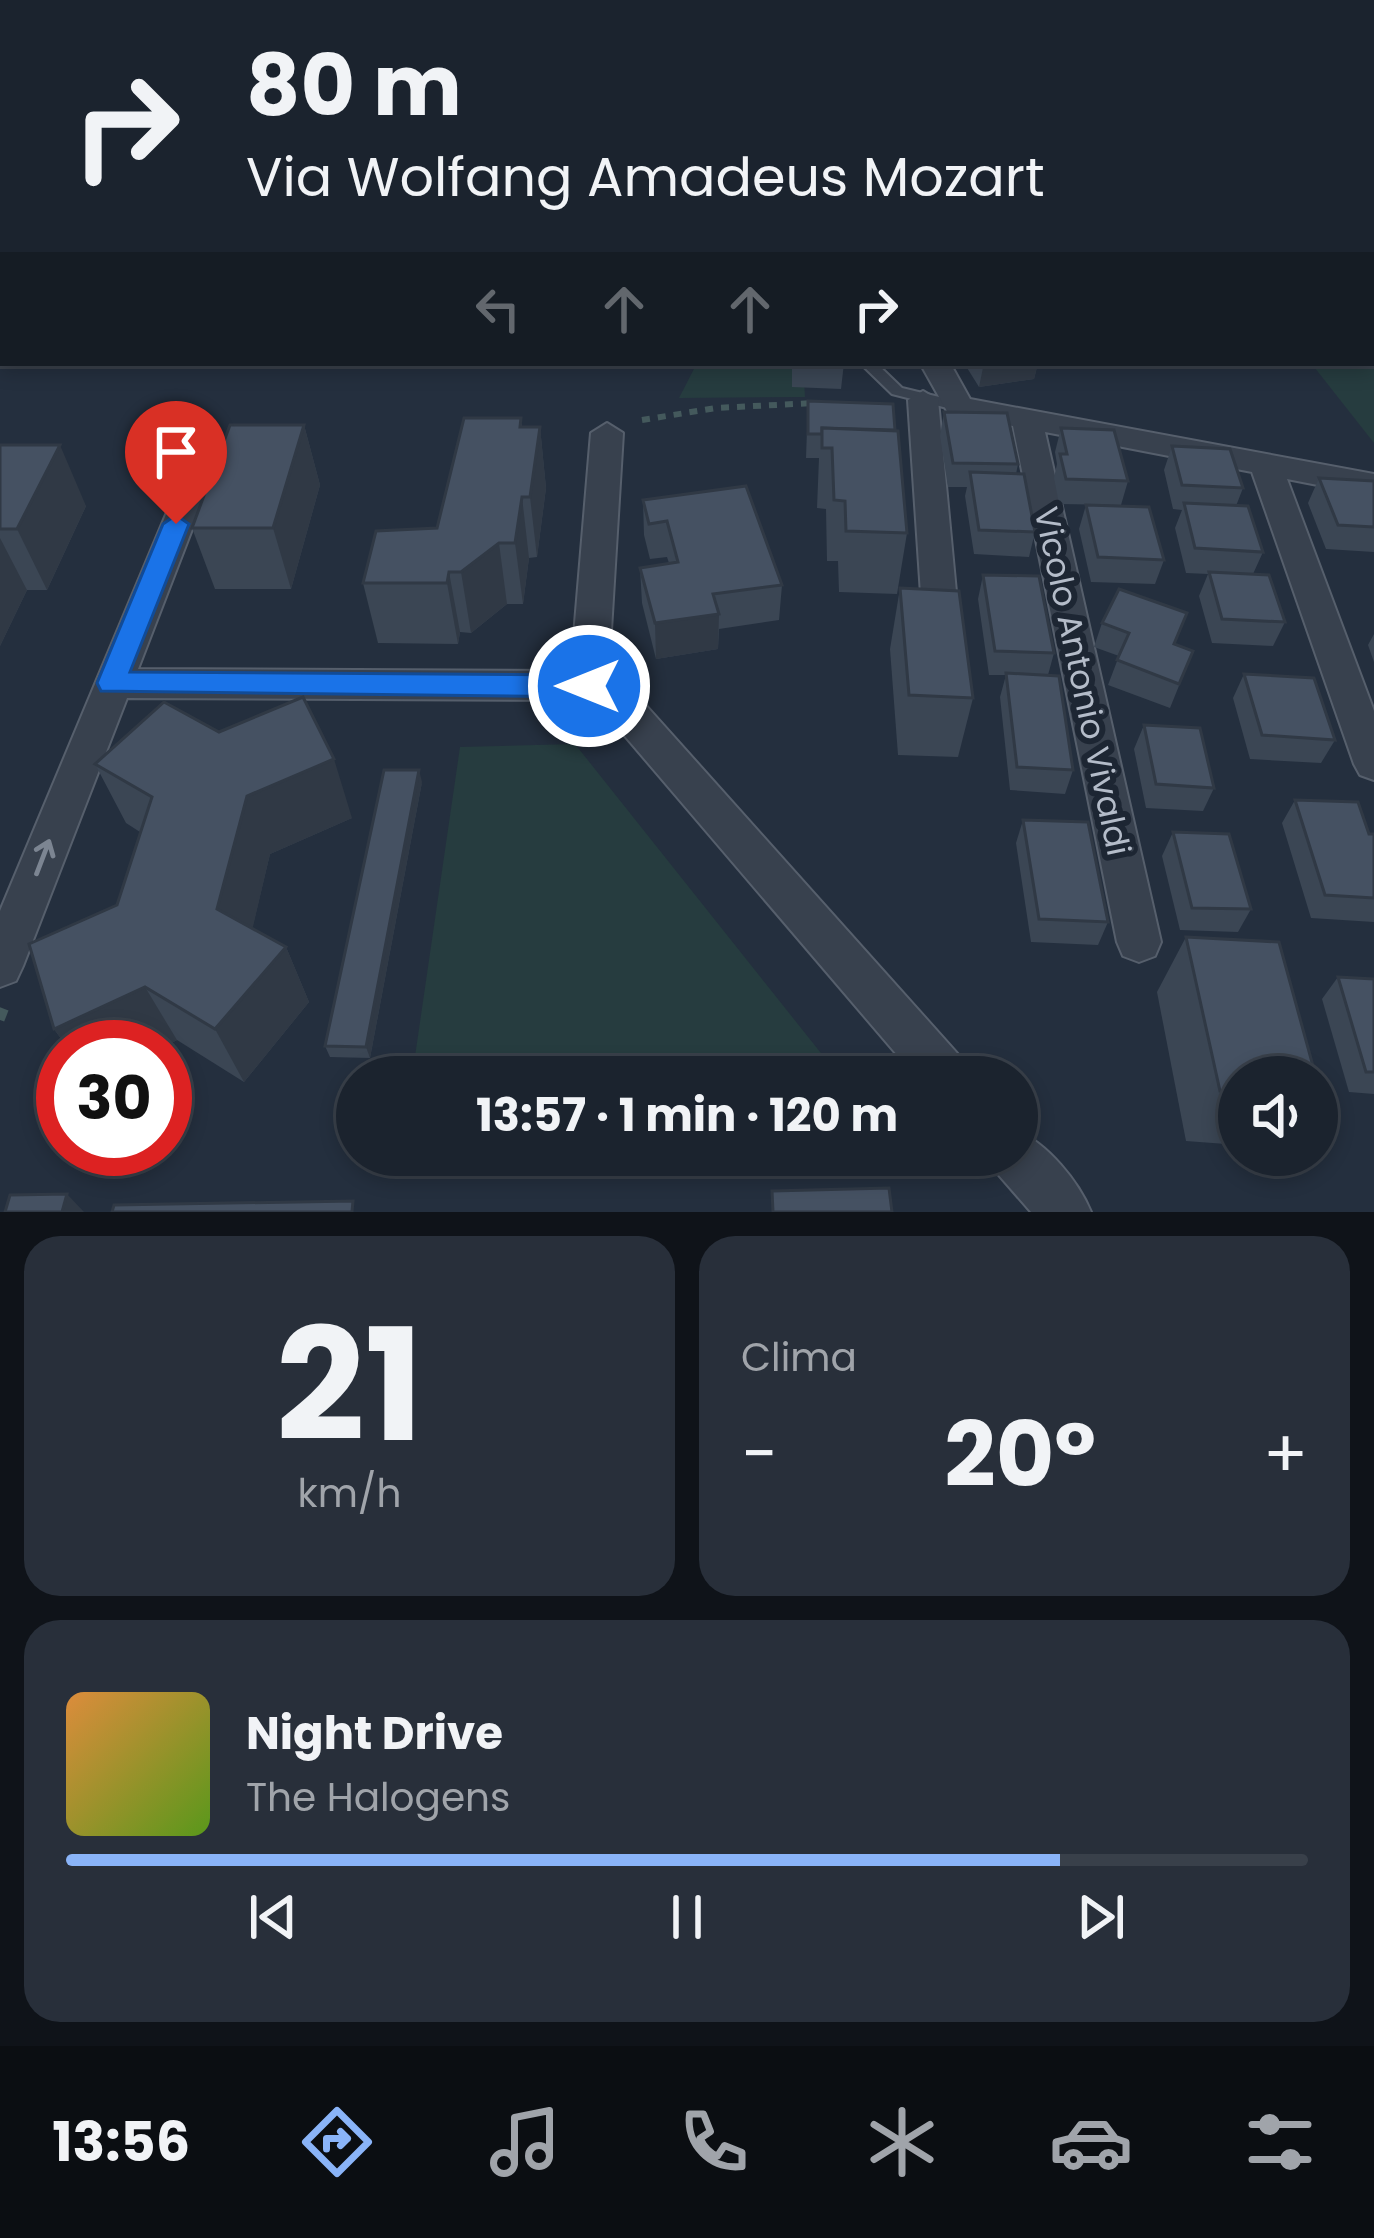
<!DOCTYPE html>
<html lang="it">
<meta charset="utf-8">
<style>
body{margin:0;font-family:Poppins,sans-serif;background:#282f3a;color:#f1f3f6;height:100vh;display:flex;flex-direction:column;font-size:45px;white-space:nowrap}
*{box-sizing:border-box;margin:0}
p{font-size:39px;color:#a0a4aa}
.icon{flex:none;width:66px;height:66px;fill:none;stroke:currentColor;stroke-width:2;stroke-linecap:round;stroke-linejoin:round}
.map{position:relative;height:1212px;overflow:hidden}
.sheet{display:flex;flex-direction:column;gap:24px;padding:24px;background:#0f1319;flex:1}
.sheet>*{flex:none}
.top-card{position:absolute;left:0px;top:0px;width:1374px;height:366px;box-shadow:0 6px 18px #0003,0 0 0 3px #39404a;background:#1b232e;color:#f1f3f6;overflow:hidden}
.buttons{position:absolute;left:1218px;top:1056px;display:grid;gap:24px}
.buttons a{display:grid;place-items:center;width:120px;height:120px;border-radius:50%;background:#1b232e;box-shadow:0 6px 18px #0003,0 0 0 3px #39404a;font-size:60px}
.speed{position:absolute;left:36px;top:1020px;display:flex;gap:24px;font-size:60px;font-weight:700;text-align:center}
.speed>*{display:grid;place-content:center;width:156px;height:156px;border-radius:50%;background:#1b232e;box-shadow:0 6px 18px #0003,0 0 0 3px #39404a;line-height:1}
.speed .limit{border:18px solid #d22;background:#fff;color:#111}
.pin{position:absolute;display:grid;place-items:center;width:102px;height:102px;color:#fff;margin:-123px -51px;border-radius:50% 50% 50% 0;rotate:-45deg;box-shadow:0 0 12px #0007}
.pin .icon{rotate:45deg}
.me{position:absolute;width:132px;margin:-66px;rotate:270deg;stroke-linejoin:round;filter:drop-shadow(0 0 9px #0008)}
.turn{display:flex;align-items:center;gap:42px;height:252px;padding:0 48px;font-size:54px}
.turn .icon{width:156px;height:156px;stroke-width:2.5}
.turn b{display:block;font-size:84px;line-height:102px}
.lanes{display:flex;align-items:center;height:114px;padding:0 48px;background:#0003;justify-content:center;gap:60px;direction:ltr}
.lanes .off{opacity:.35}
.big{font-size:90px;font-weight:700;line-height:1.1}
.sheet .widget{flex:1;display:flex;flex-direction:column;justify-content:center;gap:18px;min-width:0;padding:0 42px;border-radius:36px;background:#282f3a}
.sheet .dial{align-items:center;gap:0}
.dial b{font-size:156px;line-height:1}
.song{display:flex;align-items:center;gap:36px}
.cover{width:144px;height:144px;border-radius:18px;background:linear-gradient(135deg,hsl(30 70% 55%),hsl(90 70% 35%))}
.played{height:12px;border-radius:6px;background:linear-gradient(90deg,#8ab4f8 80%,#39404a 80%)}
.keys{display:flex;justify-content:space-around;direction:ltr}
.heat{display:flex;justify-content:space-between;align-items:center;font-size:66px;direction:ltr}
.sheet .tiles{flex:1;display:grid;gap:24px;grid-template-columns:1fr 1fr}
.widget:last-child{grid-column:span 2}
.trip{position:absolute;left:336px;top:1056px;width:702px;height:120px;border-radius:60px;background:#1b232e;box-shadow:0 6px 18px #0003,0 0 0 3px #39404a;font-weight:700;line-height:120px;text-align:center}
.dock{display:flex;height:192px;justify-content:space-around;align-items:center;background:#0b0e12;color:#a0a4aa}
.dock .icon{width:84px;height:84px}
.dock .current{color:#8ab4f8}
.dock b{font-size:54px;color:#f1f3f6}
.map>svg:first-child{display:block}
.green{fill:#263c3f}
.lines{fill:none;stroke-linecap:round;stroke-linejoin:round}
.service-casing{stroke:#565f6c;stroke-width:4}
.minor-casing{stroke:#565f6c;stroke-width:4}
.path-far1{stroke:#44595c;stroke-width:6;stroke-dasharray:8 8;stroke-linecap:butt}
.path{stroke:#44595c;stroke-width:9;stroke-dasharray:12 12;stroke-linecap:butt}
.service{fill:#38414e;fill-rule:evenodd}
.minor{fill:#38414e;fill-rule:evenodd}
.wall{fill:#3b4654}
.shaded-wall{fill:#303945}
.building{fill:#455162;stroke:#303945;stroke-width:3}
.oneway{stroke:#7c8592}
.route{fill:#1a73e8;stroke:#114b97;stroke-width:3}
.labels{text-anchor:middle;stroke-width:12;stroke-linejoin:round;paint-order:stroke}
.street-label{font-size:33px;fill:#b4bcc9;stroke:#1d2633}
</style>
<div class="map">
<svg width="1374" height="1212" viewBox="0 0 1374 1212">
<rect width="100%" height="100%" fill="#242f3e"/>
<g class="green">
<path d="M1371,247L1374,251V443L1311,363H1371Z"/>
<path d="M697,363H803L805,397L679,398Z"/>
<path d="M575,744L840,1077H412L460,747Z"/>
</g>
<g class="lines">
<defs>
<path id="service" d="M860,363H876L902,388L964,403L967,406L959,411L892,394Z"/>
<g id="minor">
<path d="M1112,0H1136L1138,3H1114Z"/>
<path d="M1371,199L1374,200V216L1371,215Z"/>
<path d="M920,363H950L970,399L1374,474V496L1287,479L1374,711V780L1360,775L1354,764L1252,472L1045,432L1161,942L1155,956L1139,962L1123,956L1117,942L1013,426L948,413Z"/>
<path d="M923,391L938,400L959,624L954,633L941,637L928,633L923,624L908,400Z"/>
<path d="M607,423L623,433L608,680L641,700L964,1061L971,1077H916L613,722L582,700L127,698L23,966L16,981L0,987V911L193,450L204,447L220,457L138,669L571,671L591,433Z"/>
<path d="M1017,1131C1047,1143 1079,1182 1091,1212H1031L997,1173L990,1155H1017Z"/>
</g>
</defs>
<use href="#service" class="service-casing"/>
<use href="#minor" class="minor-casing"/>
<path class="path-far1" d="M642,420L716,408L814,403"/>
<path class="path" d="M0,1020L8,999"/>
<use href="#service" class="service"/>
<use href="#minor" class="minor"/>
</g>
<g class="wall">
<path d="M1371,103H1374V154L1371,151Z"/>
<path d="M792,363H844L841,389L792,387Z"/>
<path d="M964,363H1038L1034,379L979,387Z"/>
<path d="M808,401L907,533L897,594L839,592L838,561H827L826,509L817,508L819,458H806Z"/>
<path d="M944,412L1018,464L1016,474L1035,532L1029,557L974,554L965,496L967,487H948L940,436Z"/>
<path d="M521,418L522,427H540L546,488L537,557L529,558L523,604H507L471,633L460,632L458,644L378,643L363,583L437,528Z"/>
<path d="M304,425L320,485L291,589H215L192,528Z"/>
<path d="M1061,428L1128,481L1121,505L1059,504L1054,478L1057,464L1055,452Z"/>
<path d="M0,445L86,506L47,590H27L0,646Z"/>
<path d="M1172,446L1243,488L1236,506L1263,552L1253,574L1285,622L1273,646L1212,643L1199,596L1208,574L1186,573L1175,528L1182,510L1173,509L1164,470Z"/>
<path d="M1319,478L1374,481V552L1326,549L1308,503Z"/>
<path d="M643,500L782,585L779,620L719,629L718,649L656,659L642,603L640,568L669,563L667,557L650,559L644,535Z"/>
<path d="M1086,505L1164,560L1155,584L1091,582L1079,529Z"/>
<path d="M983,575L1054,653L1048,675L1073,770L1065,794L1010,790L1000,697L1006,675H989L978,599Z"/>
<path d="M900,588L973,698L958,757L898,755L890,649Z"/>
<path d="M1102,623L1193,651L1170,708L1108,685L1119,656L1094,647Z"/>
<path d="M1374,634V662L1368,645Z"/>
<path d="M1244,674L1335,740L1321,763L1250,759L1233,698Z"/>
<path d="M1144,725L1214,788L1203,811L1146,808L1134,749Z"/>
<path d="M95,764L352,818L270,854L252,929L286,947L309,1002L244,1082L177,1040L164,1047H67L54,1029L117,905L140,832L126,823Z"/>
<path d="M422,782L370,1058L330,1057L325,1046Z"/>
<path d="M1295,800L1369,834H1374V922L1311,918L1282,823Z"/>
<path d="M1023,820L1108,922L1098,945L1031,942L1016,843Z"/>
<path d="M1173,832L1251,909L1238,932L1180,930L1162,856Z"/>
<path d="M1186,937L1239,1077V1145L1186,1141L1157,992Z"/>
<path d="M1338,977L1374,979V1094L1349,1092L1322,999Z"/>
</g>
<g class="shaded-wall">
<path d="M984,363H1038L1034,379L979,387Z"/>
<path d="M304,425L320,485L291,589L273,528Z"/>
<path d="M540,427L546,488L537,557L530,497Z"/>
<path d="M60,445L86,506L47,590L17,529Z"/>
<path d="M522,497L529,558L523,604L515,543Z"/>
<path d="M0,538L27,590L0,646Z"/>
<path d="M499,543L507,604L471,633L461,572Z"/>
<path d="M449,572L460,632L458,644L447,583Z"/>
<path d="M719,614L718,649L656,659L655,623Z"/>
<path d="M334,759L352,818L270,854L244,965L217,909L247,796Z"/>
<path d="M419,770L422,782L370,1058L366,1047Z"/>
<path d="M286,947L309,1002L244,1082L215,1029Z"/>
<path d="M145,987L177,1040L164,1047H67L54,1029Z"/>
<path d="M67,1194L84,1212H62Z"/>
</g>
<g class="building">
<path d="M1371,103H1374V122L1371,118Z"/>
<path d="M794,363H844V365L794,364Z"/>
<path d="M808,401L893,404L895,430L822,428V434H808Z"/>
<path d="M944,412L1007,413L1018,464L953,463Z"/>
<path d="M464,418H521L520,427H540L530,497H522L515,543H499L461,572H449L447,583H363L376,531L437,528Z"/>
<path d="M230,425H304L273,528H192Z"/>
<path d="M822,428L898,431L907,533L846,531L845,501L834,500L832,448H822Z"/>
<path d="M1061,428L1114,430L1128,481L1066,479L1060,454H1067Z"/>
<path d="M0,445H60L17,529H0Z"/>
<path d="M1172,446L1230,449L1243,488L1182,485Z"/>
<path d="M970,472L1024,474L1035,532L979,530Z"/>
<path d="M1319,478L1374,481V527L1338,525Z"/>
<path d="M746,486L782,585L713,594L719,614L655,623L640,568L678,562L667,521L649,524L643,500Z"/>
<path d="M1184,503L1248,506L1263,552L1195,548Z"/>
<path d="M1086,505L1149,507L1164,560L1098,557Z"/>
<path d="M1209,572L1269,575L1285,622L1222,619Z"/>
<path d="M983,575L1039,576L1054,653L995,651Z"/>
<path d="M900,588L959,591L973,698L909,695Z"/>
<path d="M1119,589L1187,613L1174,644L1193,651L1179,684L1117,660L1129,633L1102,623Z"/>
<path d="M1006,673L1059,676L1073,770L1017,767Z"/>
<path d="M1244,674L1314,678L1335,740L1262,735Z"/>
<path d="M303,697L334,759L247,796L217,909L286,947L215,1029L145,987L54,1029L29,944L117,905L152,797L95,764L164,702L219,732Z"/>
<path d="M1144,725L1200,728L1214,788L1156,784Z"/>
<path d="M384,770H419L366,1047L325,1046Z"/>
<path d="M1295,800L1358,802L1369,834H1374V898L1325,895Z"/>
<path d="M1023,820L1088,822L1108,922L1039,919Z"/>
<path d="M1173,832L1229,834L1251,909L1192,908Z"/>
<path d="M1186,937L1279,942L1316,1077H1239V1092L1220,1091Z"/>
<path d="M1338,977L1374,979V1072H1366Z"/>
<path d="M889,1188L892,1212H773L772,1191Z"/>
<path d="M67,1194L62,1212H5L10,1195Z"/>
<path d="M353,1201L352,1212H112L114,1205Z"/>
</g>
<defs><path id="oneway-shaft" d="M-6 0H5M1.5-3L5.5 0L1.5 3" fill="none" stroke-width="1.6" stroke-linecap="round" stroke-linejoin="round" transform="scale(3)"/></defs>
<use class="oneway" href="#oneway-shaft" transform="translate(43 857) rotate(-69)"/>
<path class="route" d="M176,515L189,524L130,672L589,675L599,678L603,686L599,694L589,697L101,691L97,683L163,524Z"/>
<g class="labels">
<g class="street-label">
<text transform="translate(1083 681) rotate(78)" y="12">Vicolo Antonio Vivaldi</text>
</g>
</g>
</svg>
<div class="buttons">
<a><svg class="icon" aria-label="sound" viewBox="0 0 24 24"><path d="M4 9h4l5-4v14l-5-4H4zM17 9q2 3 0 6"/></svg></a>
</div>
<div class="speed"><div class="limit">30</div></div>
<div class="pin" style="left:176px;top:524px;background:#d93025"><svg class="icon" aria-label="arrive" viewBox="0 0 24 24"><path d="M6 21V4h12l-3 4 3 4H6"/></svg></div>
<svg class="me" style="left:589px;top:686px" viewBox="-20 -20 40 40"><circle r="17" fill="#1a73e8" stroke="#fff" stroke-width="3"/><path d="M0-11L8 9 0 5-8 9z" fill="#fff"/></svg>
<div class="trip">13:57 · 1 min · 120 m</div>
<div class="top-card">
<div class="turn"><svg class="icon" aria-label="right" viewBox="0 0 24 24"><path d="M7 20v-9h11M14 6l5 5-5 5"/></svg><div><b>80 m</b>Via Wolfang Amadeus Mozart</div></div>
<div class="lanes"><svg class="icon off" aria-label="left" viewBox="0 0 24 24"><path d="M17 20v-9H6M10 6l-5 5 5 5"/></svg><svg class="icon off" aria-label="ahead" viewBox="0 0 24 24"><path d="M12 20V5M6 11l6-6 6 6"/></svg><svg class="icon off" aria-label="ahead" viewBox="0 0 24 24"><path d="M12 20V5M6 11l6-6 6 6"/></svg><svg class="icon" aria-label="right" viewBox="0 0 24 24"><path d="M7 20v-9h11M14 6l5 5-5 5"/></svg></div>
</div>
</div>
<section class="sheet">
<div class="tiles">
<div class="widget dial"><b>21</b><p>km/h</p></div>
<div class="widget"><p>Clima</p>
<div class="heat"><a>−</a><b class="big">20°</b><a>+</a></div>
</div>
<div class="widget">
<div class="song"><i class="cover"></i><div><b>Night Drive</b><p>The Halogens</p></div></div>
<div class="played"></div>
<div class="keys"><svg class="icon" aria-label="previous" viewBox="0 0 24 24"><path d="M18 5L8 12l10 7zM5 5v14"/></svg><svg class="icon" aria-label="pause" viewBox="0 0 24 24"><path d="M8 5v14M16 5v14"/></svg><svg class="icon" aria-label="next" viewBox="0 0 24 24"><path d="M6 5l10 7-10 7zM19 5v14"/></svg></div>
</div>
</div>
</section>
<nav class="dock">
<b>13:56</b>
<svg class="icon current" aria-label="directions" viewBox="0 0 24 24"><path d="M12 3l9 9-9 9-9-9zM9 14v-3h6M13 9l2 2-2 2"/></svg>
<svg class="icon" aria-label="music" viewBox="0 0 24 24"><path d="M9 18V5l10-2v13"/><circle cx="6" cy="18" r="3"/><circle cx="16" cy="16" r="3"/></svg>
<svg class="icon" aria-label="phone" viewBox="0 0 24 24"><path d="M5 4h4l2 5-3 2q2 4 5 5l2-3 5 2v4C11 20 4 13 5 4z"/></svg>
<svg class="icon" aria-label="climate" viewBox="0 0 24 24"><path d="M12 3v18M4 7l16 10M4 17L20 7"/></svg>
<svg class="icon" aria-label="car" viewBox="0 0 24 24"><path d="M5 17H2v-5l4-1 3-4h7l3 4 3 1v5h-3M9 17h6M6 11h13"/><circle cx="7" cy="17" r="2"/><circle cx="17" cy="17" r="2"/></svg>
<svg class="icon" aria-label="filters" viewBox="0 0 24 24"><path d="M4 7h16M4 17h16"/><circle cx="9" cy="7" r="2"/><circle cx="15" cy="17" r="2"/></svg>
</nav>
